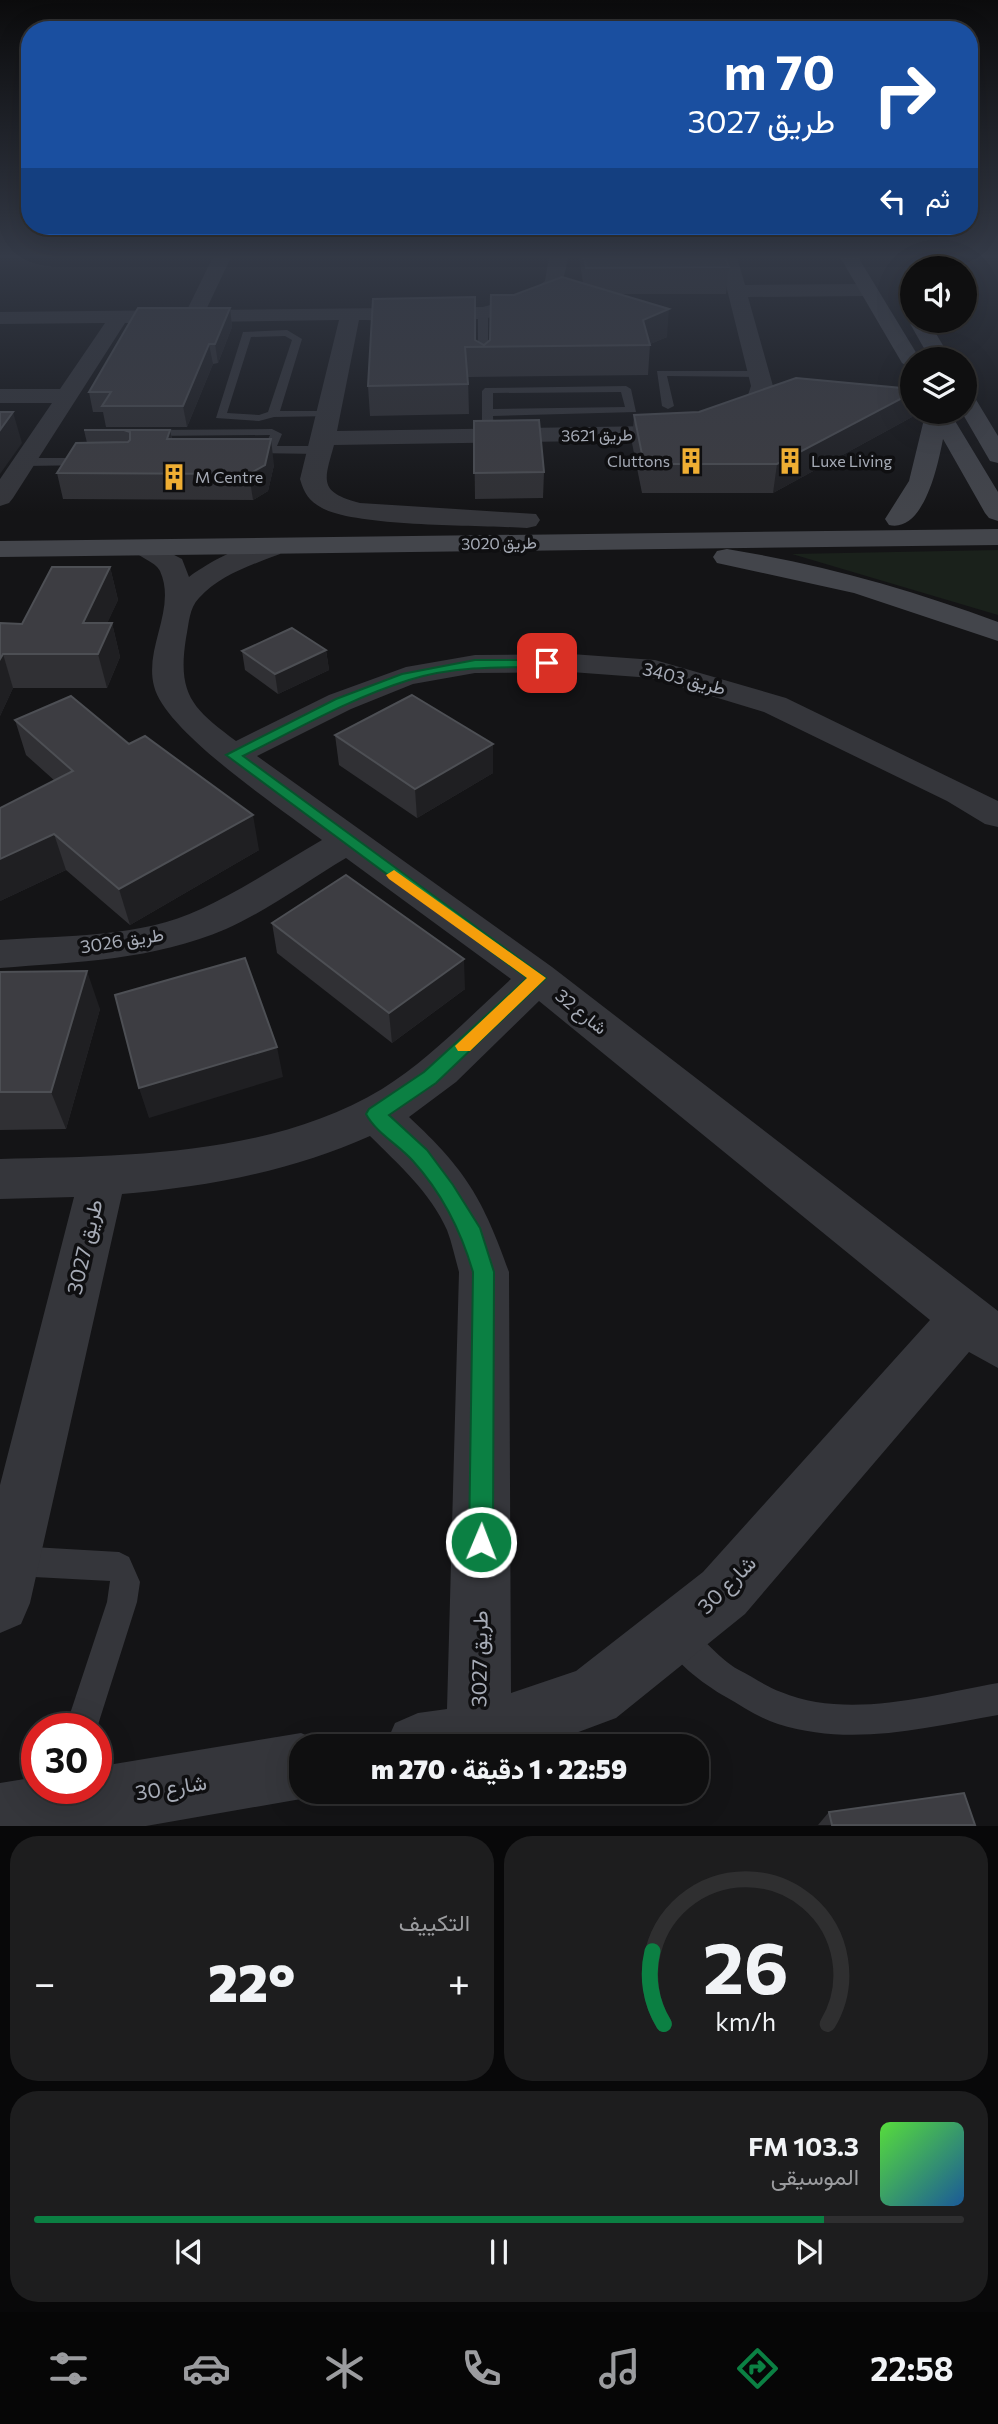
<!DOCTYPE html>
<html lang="ar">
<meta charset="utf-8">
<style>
body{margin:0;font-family:Commissioner,Vazirmatn,sans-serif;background:#1d1d1e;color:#f1f3f6;direction:rtl;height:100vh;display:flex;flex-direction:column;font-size:26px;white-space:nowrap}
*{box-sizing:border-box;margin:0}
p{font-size:23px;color:#9b9c9f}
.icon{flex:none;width:38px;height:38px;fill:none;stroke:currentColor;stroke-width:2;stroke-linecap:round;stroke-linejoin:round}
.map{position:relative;height:1826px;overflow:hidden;direction:ltr}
.details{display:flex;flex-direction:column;gap:10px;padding:10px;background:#080809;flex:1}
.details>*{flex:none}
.banner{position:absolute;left:21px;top:21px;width:957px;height:214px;border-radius:28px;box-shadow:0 7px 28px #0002,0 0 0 2px #2f2f30;direction:rtl;background:#1a4fa0;color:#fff;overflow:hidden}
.fabs{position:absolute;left:900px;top:256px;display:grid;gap:14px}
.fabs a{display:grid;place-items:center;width:77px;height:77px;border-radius:50%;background:#0f0f10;box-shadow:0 7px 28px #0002,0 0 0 2px #2f2f30;font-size:35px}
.speed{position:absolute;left:21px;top:1713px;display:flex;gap:14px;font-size:35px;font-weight:700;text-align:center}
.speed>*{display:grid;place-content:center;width:91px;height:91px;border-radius:50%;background:#0f0f10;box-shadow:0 7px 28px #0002,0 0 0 2px #2f2f30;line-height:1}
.speed .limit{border:10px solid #d22;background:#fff;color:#111}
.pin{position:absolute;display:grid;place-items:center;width:60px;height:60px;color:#fff;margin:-30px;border-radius:14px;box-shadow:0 4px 10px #0006}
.me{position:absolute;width:77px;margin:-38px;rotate:1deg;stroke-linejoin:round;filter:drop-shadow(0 0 5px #0008)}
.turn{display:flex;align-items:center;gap:24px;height:147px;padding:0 28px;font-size:32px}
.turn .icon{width:91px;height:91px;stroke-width:2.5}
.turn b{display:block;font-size:49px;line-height:60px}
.then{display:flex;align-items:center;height:66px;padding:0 28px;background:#0003;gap:14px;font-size:26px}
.big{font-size:52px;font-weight:800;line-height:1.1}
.details .card{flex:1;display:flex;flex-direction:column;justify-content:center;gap:10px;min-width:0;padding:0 24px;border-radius:28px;background:#1d1d1e}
.details .dial{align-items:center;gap:0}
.dial svg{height:182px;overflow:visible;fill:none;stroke:#2f2f30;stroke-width:7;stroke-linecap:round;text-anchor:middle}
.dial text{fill:#f1f3f6;stroke:none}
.song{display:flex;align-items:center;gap:21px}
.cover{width:84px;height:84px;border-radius:10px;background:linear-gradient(135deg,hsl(110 70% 55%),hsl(210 70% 35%))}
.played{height:7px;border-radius:4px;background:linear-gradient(90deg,#0b8043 85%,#2f2f30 85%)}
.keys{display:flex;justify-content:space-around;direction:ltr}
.heat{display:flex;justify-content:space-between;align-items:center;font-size:38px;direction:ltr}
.details .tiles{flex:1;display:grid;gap:10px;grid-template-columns:1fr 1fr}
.card:last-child{grid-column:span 2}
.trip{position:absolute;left:289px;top:1734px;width:420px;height:70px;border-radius:28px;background:#0f0f10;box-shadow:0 7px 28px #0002,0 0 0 2px #2f2f30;font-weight:800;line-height:70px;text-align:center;direction:rtl}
.dock{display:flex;height:112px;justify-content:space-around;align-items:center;background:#060606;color:#9b9c9f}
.dock .icon{width:49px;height:49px}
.dock .active{color:#0b8043}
.dock b{font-size:32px;color:#f1f3f6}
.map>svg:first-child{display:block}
.green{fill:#1a211b}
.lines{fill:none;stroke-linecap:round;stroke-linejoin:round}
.lane{fill:#35363b;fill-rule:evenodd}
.street{fill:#35363b;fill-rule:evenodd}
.secondary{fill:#43454b;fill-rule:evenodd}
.wall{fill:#303034}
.shaded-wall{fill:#1f1f22}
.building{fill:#3d3d42;stroke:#4d4f54;stroke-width:2}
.route{fill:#0b8043;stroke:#07532c;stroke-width:2}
.slow{fill:#f59e0b}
.labels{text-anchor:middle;stroke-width:7;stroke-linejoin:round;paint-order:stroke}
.far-street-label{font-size:16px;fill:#a6abb6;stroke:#0f0f11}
.far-poi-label{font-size:16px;fill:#a6abb6;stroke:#0f0f11;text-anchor:start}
.street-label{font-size:18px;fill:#a6abb6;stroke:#0f0f11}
.near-street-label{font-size:21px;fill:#a6abb6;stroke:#0f0f11}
</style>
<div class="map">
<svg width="998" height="1826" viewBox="0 0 998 1826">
<rect width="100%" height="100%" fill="#141416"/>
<path class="green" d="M998,550V615L792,554Z"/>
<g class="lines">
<g class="lane">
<path d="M483,310L488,313V368L483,371L478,368V313Z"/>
<path d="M287,330L302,339L280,411H329L335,414L333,416L274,417L259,421L216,418L243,332ZM285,336L292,340L268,412L259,415L227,413L251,337Z"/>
<path d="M657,371H761L766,374L761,377L667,376L674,406L668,409L662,406Z"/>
<path d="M626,386L631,389L636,412L493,416L494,437L488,441L482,437V391L485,388ZM621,392L625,407L493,409V393Z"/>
<path d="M272,429L282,434L277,446H319L325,450L319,454L247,453L241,449L243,446H265L270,435L146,436L140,433L146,430Z"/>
<path d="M87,458L93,462L91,465L26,466L20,462L26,458Z"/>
<path d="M15,1546L119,1552L129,1557L140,1582L137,1602L96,1731L65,1729L107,1602L110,1581L15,1576L5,1571L0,1561L5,1551Z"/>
<path d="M676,1621C701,1631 715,1657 739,1670C753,1677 767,1687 781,1692C849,1720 930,1695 998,1683V1715C924,1728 851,1747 778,1724C759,1718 742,1706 726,1697C703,1684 671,1660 661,1636L665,1625Z"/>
</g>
<g class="street">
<path d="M213,257H231L206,310L483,307L528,294L545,281L549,257H567C568,337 412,320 359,320L337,431L656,426L717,414L748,395L751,386L719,257H737L745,285L867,284L876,290L867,296L748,297L773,386L766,403L732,425L656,440L334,445C324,481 318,492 360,503L536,514L540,520L536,526L527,528C482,525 356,527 322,508C309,501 304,493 300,479L339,320L125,323L13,498L9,503L0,506V479L52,403H0V389H60L105,323L0,324V312L187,310Z"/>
<path d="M145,540L182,559L189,577C209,562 255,536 280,542L283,548L280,554C251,565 220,575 199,598C189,608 189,624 186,638C177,695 193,709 236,741L329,695L406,667L475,655L571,654L655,660L786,698L998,801V827L985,824L947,801L764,712L652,678L571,672L475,673L413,684L351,709L257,756L552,967L998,1311V1368L969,1352L745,1614L616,1718L541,1746H385L395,1723L418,1713L447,1709L459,1272C455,1258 452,1243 447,1230C431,1193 397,1163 370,1136C292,1171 207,1187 122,1194L30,1603L21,1624L0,1633V1485L74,1197L0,1199V1159C126,1156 271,1156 382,1089C430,1059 469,1017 511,979L346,858C307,881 267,911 226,929C154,960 77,962 0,968V940C66,935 140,938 201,909C242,890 282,863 322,840C282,809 165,732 154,686C144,647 177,609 160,571C155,561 138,558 132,548L135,542ZM539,1001L930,1320L703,1572L576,1671L511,1693L509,1272C483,1199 466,1170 409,1117L456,1082Z"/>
<path d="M301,1733L324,1743L326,1746H301V1792H318L301,1799L146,1826H0V1783L37,1777V1788H96V1767Z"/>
</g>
<g class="secondary">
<path d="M840,257H858L920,359H912V369L902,363Z"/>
<path d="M912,316V320H928L951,359H930L908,320Z"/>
<path d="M964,391L972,393L998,436V463L990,461L961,411H964Z"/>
<path d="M926,411H949L998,492V521L989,518L985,513L943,439C938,465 924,533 889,525L885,519L909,481Z"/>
<path d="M998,529V545L0,557V541Z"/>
<path d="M727,549C820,564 910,589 998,622V641L854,593L717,563L713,557L717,551Z"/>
</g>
</g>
<g class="wall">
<path d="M579,257H725L729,267L726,294H620L667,337L650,344L648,375L468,377L469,414L370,416L368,386L475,340L484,345L490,340L514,295L583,283Z"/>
<path d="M230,308L232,327L218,363L213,364L187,427H106L103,412H93L89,392Z"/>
<path d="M914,411L912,417L773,493H642L632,443L634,415Z"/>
<path d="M474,421L544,472L543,498L475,499Z"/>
<path d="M84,430H170L172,439L274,465L268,491L253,500L63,499L57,473L87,443Z"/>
<path d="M110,567L118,600L107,623H112L120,657L107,688H13L0,716V623L22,624Z"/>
<path d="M326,650L329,670L278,694L245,670L242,651Z"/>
<path d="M15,720L259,850L130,925L66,870L0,901L55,781L26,755Z"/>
<path d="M335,735L493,773L417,818L339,765Z"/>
<path d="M272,923L465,989L392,1043L277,953Z"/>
<path d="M0,972L100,1009L66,1129L0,1130Z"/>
<path d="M829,1812L975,1825H818Z"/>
</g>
<g class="shaded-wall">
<path d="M230,308L232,327L218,363L215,344Z"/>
<path d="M669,309L667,337L648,345L643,320Z"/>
<path d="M209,344L213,364L187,427L183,406Z"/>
<path d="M912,393V411H914L912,417L773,493L777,464Z"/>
<path d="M13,412L22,443L0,474V430Z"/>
<path d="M170,430L175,455L167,439Z"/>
<path d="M271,439L274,465L268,491L253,500L249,474Z"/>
<path d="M110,567L118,600L93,654L83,623Z"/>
<path d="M112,623L120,657L107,688L98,654Z"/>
<path d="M326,650L329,670L278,694L275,674Z"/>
<path d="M3,654L13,688L0,716V659Z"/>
<path d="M493,744V773L417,818L415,789Z"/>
<path d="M253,815L259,850L130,925L119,889Z"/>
<path d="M54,834L66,870L0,901V859Z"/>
<path d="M464,959L465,989L392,1043L389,1013Z"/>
<path d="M87,971L100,1009L66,1129L51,1092Z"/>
<path d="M277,1047L283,1077L149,1118L139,1088Z"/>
</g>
<g class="building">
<path d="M584,257H725L729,267L586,268Z"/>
<path d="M562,277L669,309L643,320L650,345L465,347L468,384L368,386L373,299L475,297V340L484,345L490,340L491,295H514Z"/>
<path d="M138,308H230L215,344H209L183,406H102L111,392H89Z"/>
<path d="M796,378L912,389V393L777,464H644L634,415L699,412Z"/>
<path d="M0,412H13L0,430Z"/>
<path d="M539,420L544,472L474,473V421Z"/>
<path d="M84,430H170L167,439H271L265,465L249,474L57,473L76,443L128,442L130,440V432L124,430Z"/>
<path d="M52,567H110L83,623H112L98,654H3L0,659V623L22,624Z"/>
<path d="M292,628L326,650L275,674L242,651Z"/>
<path d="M412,695L493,744L415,789L335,735Z"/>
<path d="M71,696L129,744L145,736L253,815L119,889L54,834L0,859V808L73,771L15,720Z"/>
<path d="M346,875L464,959L389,1013L272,923Z"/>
<path d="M245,958L277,1047L139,1088L115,995Z"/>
<path d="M87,971L51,1092H0V972Z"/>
<path d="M964,1793L975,1825H832L829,1812Z"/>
</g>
<linearGradient id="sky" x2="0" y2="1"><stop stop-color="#0b0b0c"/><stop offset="0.5" stop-color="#343a47"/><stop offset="1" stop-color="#343a47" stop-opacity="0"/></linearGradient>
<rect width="998" height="513" fill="url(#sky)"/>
<path class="route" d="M475,660H547L553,663L547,667C501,667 453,666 409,680C351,698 297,729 243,756L546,978L436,1083L389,1115L427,1150L453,1185L480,1228L494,1272L493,1542L490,1550L481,1554L473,1550L469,1542L473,1272C461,1231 442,1193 413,1161C399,1145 376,1133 366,1114L369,1109L424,1072L527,978L226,755L336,699L402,674Z"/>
<path class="slow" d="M394,870L546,978L470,1051H458L455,1046L527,978L389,879L386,875Z"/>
<defs>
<symbol id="building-bare" viewBox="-9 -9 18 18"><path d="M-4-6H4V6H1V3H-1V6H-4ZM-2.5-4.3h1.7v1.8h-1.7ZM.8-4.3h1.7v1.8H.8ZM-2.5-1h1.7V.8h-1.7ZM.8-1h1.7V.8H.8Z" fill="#efae33" stroke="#0f0f11" stroke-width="2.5" paint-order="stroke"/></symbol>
</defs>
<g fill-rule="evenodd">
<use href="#building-bare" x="672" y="442" width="38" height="38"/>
<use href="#building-bare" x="771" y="442" width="38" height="38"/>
<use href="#building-bare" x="155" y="458" width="38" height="38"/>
</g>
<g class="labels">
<g class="far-street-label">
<text transform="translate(597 435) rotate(-1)" y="6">طريق 3621</text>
<text transform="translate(499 543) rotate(-1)" y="6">طريق 3020</text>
</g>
<g class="far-poi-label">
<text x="670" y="467" text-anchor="end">Cluttons</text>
<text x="811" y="467">Luxe Living</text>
<text x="195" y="483">M Centre</text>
</g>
<g class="street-label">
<text transform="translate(684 679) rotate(14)" y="6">طريق 3403</text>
<text transform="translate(122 941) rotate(-9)" y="6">طريق 3026</text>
<text transform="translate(581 1012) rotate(39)" y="6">شارع 32</text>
</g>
<g class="near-street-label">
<text transform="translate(85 1247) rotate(-77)" y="7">طريق 3027</text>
<text transform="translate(727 1585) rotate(-45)" y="7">شارع 30</text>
<text transform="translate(480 1659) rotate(-89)" y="7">طريق 3027</text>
<text transform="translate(171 1788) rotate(-9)" y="7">شارع 30</text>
</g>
</g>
</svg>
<div class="fabs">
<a><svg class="icon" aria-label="sound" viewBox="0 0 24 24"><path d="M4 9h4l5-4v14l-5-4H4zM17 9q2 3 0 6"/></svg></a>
<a><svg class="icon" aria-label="layers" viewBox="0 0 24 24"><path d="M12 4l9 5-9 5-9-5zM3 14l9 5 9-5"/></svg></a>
</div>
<div class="speed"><div class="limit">30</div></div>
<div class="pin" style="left:547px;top:663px;background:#d93025"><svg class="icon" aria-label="arrive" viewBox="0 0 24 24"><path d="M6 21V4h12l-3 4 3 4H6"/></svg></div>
<svg class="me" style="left:481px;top:1542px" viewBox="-20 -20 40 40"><circle r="17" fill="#0b8043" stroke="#fff" stroke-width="3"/><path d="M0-11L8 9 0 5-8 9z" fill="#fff"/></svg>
<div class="trip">22:59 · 1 دقيقة · 270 m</div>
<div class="banner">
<div class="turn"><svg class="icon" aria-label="right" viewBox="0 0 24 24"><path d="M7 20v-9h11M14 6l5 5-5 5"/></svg><div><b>70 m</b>طريق 3027</div></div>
<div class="then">ثم<svg class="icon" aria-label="left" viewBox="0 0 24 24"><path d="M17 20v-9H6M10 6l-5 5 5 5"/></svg></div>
</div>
</div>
<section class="details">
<div class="tiles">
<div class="card dial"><svg viewBox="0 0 100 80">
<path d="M14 69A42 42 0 1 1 86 69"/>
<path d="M14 69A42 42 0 0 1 9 37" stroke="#0b8043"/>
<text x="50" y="56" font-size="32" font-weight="700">26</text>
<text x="50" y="72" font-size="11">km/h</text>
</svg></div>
<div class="card"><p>التكييف</p>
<div class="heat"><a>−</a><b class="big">22°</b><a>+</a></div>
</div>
<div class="card">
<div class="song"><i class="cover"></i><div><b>103.3 FM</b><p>الموسيقى</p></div></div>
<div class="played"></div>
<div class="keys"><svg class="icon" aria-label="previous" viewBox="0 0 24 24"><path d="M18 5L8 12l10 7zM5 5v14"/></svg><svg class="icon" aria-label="pause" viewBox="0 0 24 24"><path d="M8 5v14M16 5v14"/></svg><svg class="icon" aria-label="next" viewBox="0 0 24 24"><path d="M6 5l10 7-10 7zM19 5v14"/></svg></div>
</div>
</div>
</section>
<nav class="dock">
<b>22:58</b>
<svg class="icon active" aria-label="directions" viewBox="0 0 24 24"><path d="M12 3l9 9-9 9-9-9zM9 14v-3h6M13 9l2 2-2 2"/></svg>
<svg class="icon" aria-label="music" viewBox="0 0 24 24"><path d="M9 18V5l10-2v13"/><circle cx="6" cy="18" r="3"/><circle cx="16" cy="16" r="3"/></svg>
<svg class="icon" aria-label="phone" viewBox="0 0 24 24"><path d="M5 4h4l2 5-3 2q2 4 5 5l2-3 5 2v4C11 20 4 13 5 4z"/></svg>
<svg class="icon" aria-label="climate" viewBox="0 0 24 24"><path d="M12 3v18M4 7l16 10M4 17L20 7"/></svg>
<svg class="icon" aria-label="car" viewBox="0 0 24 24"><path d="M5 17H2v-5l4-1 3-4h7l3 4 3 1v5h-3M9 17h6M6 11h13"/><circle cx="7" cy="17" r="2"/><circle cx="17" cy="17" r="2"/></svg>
<svg class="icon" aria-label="filters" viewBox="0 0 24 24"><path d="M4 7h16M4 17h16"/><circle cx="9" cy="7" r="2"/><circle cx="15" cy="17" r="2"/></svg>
</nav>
